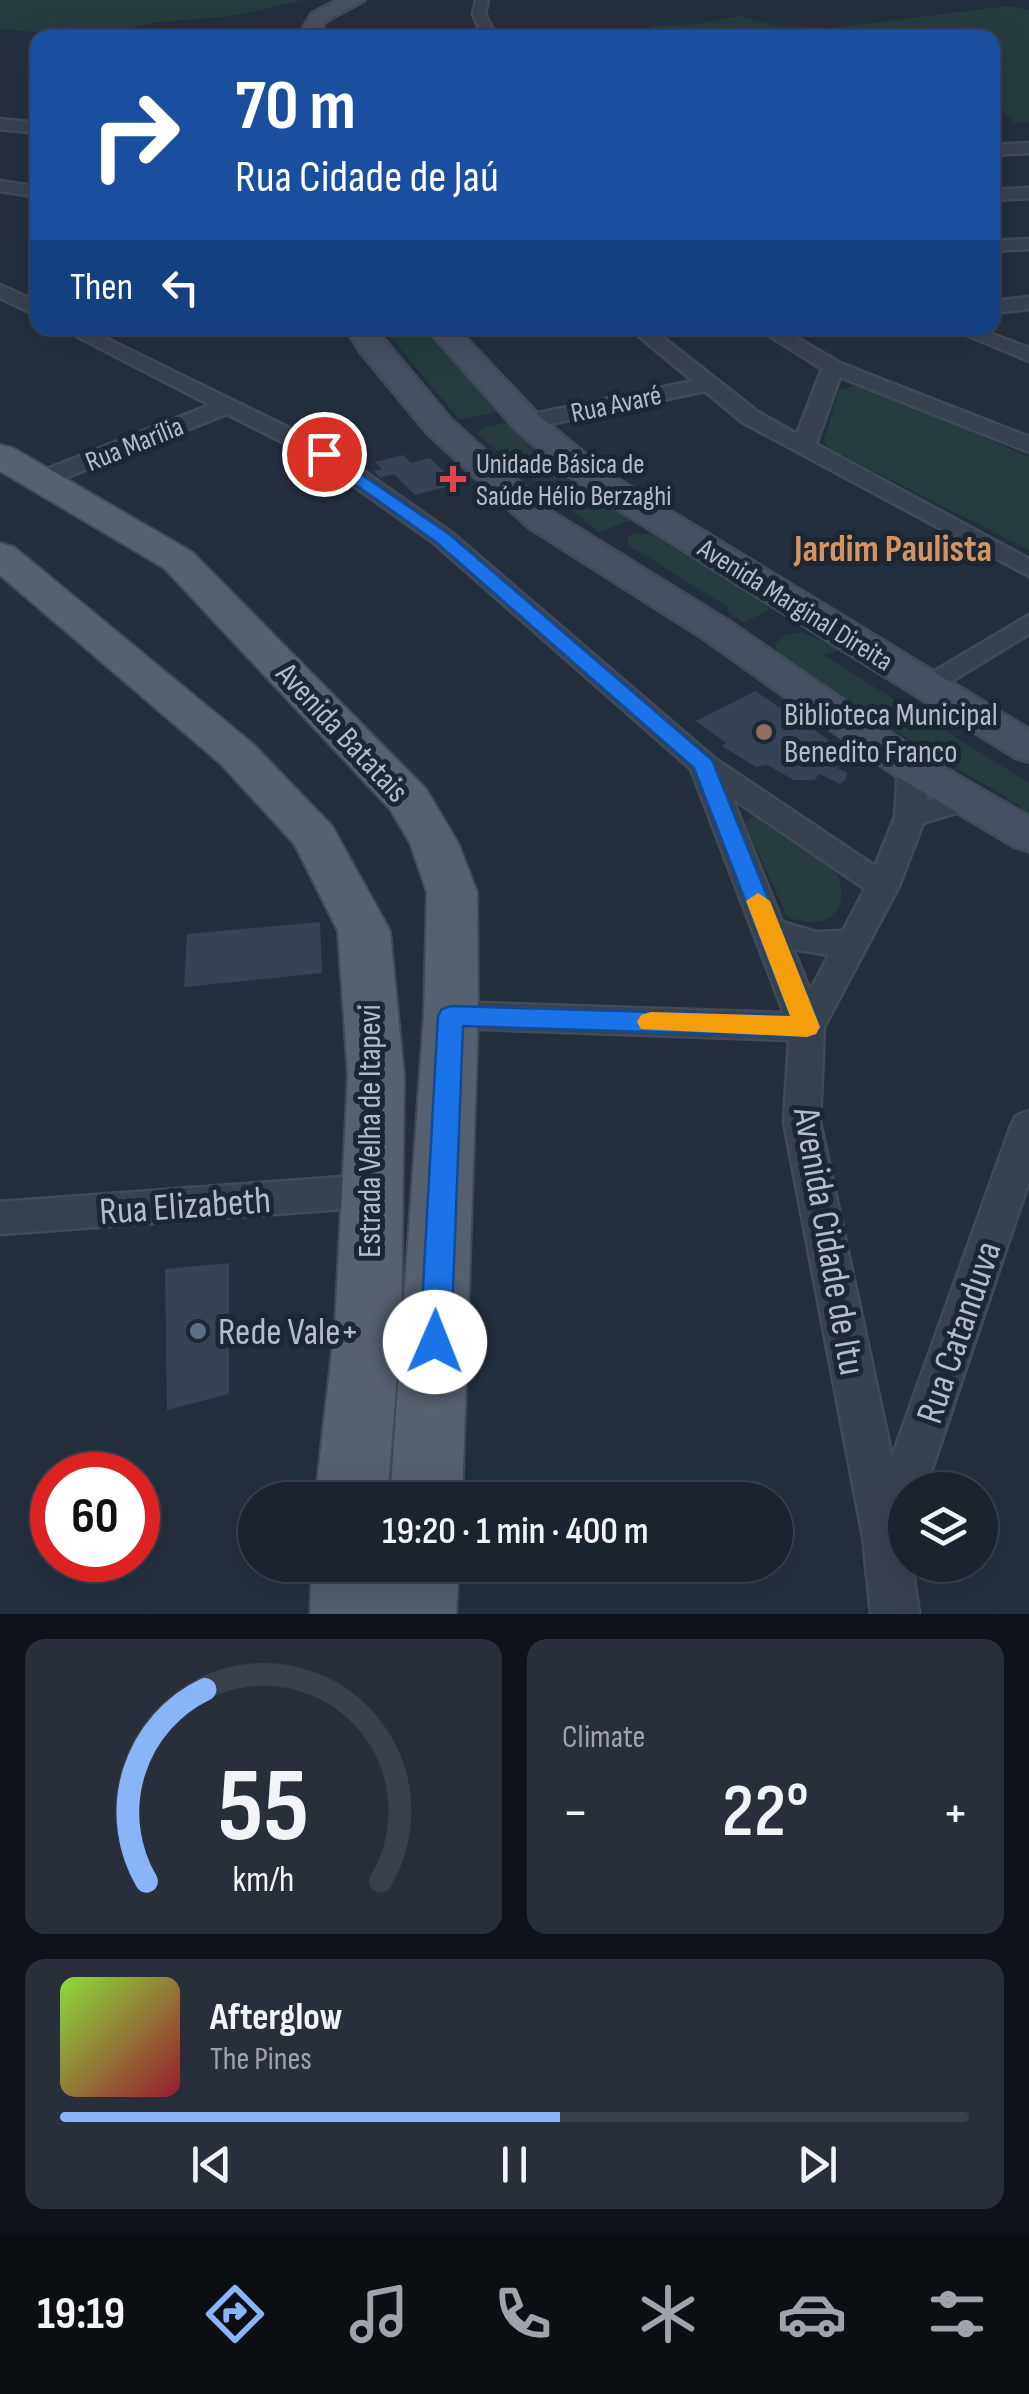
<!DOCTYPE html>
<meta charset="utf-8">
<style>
body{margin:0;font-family:"Sofia Sans Condensed",sans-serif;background:#282f3a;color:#f1f3f6;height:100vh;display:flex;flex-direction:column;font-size:38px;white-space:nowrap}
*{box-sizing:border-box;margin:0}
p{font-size:32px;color:#a0a4aa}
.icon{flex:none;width:55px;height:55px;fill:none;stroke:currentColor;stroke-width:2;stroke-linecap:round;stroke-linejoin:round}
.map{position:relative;height:1614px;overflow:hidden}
.details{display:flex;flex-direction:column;gap:25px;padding:25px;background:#0f1319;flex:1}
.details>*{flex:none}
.guide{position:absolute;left:30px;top:30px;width:970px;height:305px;border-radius:20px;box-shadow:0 10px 40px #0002,0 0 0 2px #39404a;background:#1a4fa0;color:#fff;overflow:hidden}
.controls{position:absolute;left:888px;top:1472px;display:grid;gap:20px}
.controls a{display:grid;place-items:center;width:110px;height:110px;border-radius:50%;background:#1b232e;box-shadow:0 10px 40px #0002,0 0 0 2px #39404a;font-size:50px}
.speed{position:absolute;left:30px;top:1452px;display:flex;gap:20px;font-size:50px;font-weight:700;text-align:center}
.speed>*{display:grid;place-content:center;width:130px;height:130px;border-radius:50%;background:#1b232e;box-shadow:0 10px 40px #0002,0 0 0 2px #39404a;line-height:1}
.speed .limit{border:15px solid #d22;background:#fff;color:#111}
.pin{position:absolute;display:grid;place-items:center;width:85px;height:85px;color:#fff;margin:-42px;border:5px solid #fff;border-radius:50%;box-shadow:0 2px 10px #0007}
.me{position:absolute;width:110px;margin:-55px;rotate:1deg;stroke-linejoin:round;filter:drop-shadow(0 0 8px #0008)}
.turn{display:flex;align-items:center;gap:35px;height:210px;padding:0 40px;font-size:45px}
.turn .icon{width:130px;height:130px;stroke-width:2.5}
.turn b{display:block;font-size:70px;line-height:85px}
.then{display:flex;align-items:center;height:95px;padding:0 40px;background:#0003;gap:20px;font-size:38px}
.big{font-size:75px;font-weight:600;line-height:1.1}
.details .card{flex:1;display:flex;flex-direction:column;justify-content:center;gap:15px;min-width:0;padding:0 35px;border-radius:20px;background:#282f3a}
.details .dial{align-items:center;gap:0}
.dial svg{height:260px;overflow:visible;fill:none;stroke:#39404a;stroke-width:7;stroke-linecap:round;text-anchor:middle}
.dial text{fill:#f1f3f6;stroke:none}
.song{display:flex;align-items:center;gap:30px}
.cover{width:120px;height:120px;border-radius:15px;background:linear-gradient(135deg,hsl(90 70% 55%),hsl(350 70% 35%))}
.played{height:10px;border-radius:5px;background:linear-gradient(90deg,#8ab4f8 55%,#39404a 55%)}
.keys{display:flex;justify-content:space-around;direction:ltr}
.heat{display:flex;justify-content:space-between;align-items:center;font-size:55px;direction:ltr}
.details .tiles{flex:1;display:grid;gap:25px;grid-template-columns:1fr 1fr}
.card:last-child{grid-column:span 2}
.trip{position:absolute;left:238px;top:1482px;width:555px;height:100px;border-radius:50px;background:#1b232e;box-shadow:0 10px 40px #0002,0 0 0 2px #39404a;font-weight:600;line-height:100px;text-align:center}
.dock{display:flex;height:160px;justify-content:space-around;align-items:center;background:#0b0e12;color:#a0a4aa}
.dock .icon{width:70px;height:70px}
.dock .on{color:#8ab4f8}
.dock b{font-size:45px;color:#f1f3f6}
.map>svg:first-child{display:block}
.green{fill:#263c3f}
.building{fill:#364354}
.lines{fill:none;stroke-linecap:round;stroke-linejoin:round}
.street-casing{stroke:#414a57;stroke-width:5}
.secondary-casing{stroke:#414a57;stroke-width:6}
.primary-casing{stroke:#414a57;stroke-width:4}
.street{fill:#38414e;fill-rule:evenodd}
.secondary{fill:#465061;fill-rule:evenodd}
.primary{fill:#56606e;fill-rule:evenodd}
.route{fill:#1a73e8;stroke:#114b97;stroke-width:2.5}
.slow{fill:#f59e0b}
.health-dot{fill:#e0444e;stroke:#1d2633;stroke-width:4}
.education-dot{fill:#8d6e63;stroke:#1d2633;stroke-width:4}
.service-dot{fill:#5c6f8a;stroke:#1d2633;stroke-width:4}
.labels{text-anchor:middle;stroke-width:10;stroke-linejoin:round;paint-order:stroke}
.far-street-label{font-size:28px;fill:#b4bcc9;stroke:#1d2633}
.far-poi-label{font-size:28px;fill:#b4bcc9;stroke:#1d2633;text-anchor:start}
.poi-label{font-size:32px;fill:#b4bcc9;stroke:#1d2633;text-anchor:start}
.street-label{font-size:32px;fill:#b4bcc9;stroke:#1d2633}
.quarter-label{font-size:38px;font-weight:bold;fill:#d59563;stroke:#1d2633}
.near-street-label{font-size:38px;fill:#b4bcc9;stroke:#1d2633}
.near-poi-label{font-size:38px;fill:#b4bcc9;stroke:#1d2633;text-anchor:start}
</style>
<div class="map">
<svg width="1029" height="1614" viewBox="0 0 1029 1614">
<rect width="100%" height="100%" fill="#242f3e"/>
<g class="green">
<path d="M0,0H302L240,15L153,23L91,37L0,29Z"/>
<path d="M1007,6L1029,10V122L1015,123L993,102L992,38H666L651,26L698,24L740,16L776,26L832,28Z"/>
<path d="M383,328H425L497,412L460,420Z"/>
<path d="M861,384L1029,457V550L829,448L824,440L839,390Z"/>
<path d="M508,423L630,521L599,532L477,434L485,427Z"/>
<path d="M635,533L651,534L754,597H765L778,604L745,623L729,613L728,607L628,545V537Z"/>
<path d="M802,632L840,650L823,655L1029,783V823L1019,805L800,675L777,651L775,644L785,635Z"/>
<path d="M751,817H762C782,830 811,843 827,861C860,896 833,938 787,916L745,823Z"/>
</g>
<g class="building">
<path d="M403,455L411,463L430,458L457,484L415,495L394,474L380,478L374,471L382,469L375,462Z"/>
<path d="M755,691L850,754L837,768L847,773L846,779L840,784L820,774L814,780H794L767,765L756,767L722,746L726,743L696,721Z"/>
<path d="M320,922L322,973L184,987L187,934Z"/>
<path d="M229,1263V1394L167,1410L165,1269Z"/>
</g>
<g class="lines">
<defs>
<g id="street">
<path d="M476,0H488L485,14L497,38H483L473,14Z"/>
<path d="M0,119L38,123V133L0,129Z"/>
<path d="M1029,143V153L992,155V145Z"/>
<path d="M0,181L38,187V197L0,191Z"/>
<path d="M1029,188V198L992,200V190Z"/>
<path d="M1029,239V249L992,251V241Z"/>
<path d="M0,285L38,302V316L0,298Z"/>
<path d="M1029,297V309L992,313V301Z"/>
<path d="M61,328H85L332,449L452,533L714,758L875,866L895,817L898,768L903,761H923L928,768L926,802L966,789L977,792L981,799L977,806L923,823L899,886L824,1027L820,1122L892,1457L1011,1126L1016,1116L1029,1111V1181L925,1490H905V1565H912L919,1614H871L863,1537L784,1122L789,1040L451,1028L439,1024L434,1015L439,1006L451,1002L784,1013L691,769L434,543L316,459L227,414L50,484H34L31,479L34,474L210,405ZM732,798L865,889L843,931L816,932L782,922ZM793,949L829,955L810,991Z"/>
<path d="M629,328H651L758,412L797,434L822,369L757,328H780L840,363L1029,437V452L840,377L816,444L1029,559V576L742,422L705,391L527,429L519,427L516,422L519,417L693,381Z"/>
<path d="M950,328H976L1029,348V361Z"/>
<path d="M1029,615V634L937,690L927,692L913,684Z"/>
<path d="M370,1175L384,1180L389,1191L384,1202L370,1207L0,1234V1202Z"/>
</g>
<g id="secondary">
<path d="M339,0H364L325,21L317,38H298L312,14Z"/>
<path d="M346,328H374L449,418L553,513L731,623L928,759L1029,817V851L1014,846L898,777L705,639L529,527L427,432L361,352Z"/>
<path d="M427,328H456L538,415L607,473L1029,730V761L1015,757L583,487L516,429Z"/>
</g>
<g id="primary">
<path d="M0,445L13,448L192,552L426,789L458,843L477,892L478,1015L462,1500H390L424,1015L427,892L410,843L390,809L164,568L0,471Z"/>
<path d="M0,543L14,547L253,744L332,826L390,931L404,1076L401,1326L387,1500H315L335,1326L348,1076L338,931L295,845L221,764L0,575Z"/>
<path d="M312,1565H459L456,1614H310Z"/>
</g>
</defs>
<use href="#street" class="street-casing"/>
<use href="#secondary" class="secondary-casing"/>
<use href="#primary" class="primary-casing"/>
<use href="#street" class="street"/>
<use href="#secondary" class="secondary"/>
<use href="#primary" class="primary"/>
</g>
<path class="route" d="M324,449L449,534L712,760L820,1027L816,1034L807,1037L463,1026L451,1342L446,1353L435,1357L424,1353L420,1342L438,1016L442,1009L451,1006L790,1016L694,768L436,542L317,457L315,454Z"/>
<path class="slow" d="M758,893L770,901L820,1027L816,1034L807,1037L641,1029L637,1022L641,1015L651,1012L790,1016L746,901Z"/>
<path class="health-dot" d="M448 464h10v10h10v10h-10v10h-10v-10h-10v-10h10z"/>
<circle class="education-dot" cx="764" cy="732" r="10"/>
<circle class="service-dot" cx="198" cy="1331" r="10"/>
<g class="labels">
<g class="far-street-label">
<text transform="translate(616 403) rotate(-12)" y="10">Rua Avaré</text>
<text transform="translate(134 443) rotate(-22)" y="10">Rua Marília</text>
<text transform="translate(796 604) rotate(32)" y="10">Avenida Marginal Direita</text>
</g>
<g class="far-poi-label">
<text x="476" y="473">Unidade Básica de<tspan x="476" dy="32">Saúde Hélio Berzaghi</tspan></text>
</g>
<g class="poi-label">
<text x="784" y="725">Biblioteca Municipal<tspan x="784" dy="37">Benedito Franco</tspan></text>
</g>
<g class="street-label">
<text transform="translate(343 732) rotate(47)" y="11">Avenida Batatais</text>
<text transform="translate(369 1131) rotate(-90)" y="11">Estrada Velha de Itapevi</text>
</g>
<g class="quarter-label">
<text x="893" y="561">Jardim Paulista</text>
</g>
<g class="near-street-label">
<text transform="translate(185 1205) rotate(-4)" y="13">Rua Elizabeth</text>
<text transform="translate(830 1241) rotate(80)" y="13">Avenida Cidade de Itu</text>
<text transform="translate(958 1332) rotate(-71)" y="13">Rua Catanduva</text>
</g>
<g class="near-poi-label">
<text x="218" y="1344">Rede Vale+</text>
</g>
</g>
</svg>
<div class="controls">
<a><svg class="icon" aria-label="layers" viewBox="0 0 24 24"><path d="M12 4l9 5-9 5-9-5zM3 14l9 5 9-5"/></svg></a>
</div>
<div class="speed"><div class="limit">60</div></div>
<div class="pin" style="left:324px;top:454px;background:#d93025"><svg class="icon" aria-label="arrive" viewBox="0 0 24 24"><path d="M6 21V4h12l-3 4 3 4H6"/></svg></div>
<svg class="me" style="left:435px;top:1342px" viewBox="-20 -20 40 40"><circle r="19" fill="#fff"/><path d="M0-13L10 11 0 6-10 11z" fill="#1a73e8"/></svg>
<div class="trip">19:20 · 1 min · 400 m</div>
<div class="guide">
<div class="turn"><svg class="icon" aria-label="right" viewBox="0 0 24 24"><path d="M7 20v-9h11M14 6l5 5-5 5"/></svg><div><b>70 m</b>Rua Cidade de Jaú</div></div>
<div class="then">Then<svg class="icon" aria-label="left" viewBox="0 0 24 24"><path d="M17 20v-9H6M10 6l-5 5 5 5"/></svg></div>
</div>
</div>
<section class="details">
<div class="tiles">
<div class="card dial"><svg viewBox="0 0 100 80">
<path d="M14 69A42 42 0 1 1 86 69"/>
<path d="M14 69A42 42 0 0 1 32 10" stroke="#8ab4f8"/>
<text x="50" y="56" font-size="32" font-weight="700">55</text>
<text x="50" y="72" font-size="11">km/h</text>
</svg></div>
<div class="card"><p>Climate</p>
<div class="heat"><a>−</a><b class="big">22°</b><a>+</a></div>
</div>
<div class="card">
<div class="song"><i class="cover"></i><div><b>Afterglow</b><p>The Pines</p></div></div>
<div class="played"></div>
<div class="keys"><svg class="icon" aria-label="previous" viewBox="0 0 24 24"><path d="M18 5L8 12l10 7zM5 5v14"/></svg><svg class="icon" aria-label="pause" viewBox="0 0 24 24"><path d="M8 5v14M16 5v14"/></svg><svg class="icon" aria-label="next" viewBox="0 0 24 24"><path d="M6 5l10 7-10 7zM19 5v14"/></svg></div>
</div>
</div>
</section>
<nav class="dock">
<b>19:19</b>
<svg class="icon on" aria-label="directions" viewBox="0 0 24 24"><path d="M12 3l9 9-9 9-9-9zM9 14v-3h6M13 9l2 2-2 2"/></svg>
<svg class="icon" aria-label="music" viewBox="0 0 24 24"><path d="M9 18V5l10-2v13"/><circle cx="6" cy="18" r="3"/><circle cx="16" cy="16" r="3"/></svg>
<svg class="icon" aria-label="phone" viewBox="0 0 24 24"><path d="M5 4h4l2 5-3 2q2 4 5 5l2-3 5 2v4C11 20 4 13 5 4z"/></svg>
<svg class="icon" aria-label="climate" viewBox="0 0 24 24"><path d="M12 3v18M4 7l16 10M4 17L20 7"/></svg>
<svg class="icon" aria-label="car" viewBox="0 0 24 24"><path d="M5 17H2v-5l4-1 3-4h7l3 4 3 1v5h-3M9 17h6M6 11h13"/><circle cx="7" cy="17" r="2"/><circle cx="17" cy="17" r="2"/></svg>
<svg class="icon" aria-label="filters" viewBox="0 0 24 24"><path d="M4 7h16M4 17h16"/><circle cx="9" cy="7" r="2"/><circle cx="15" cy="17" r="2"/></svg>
</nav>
